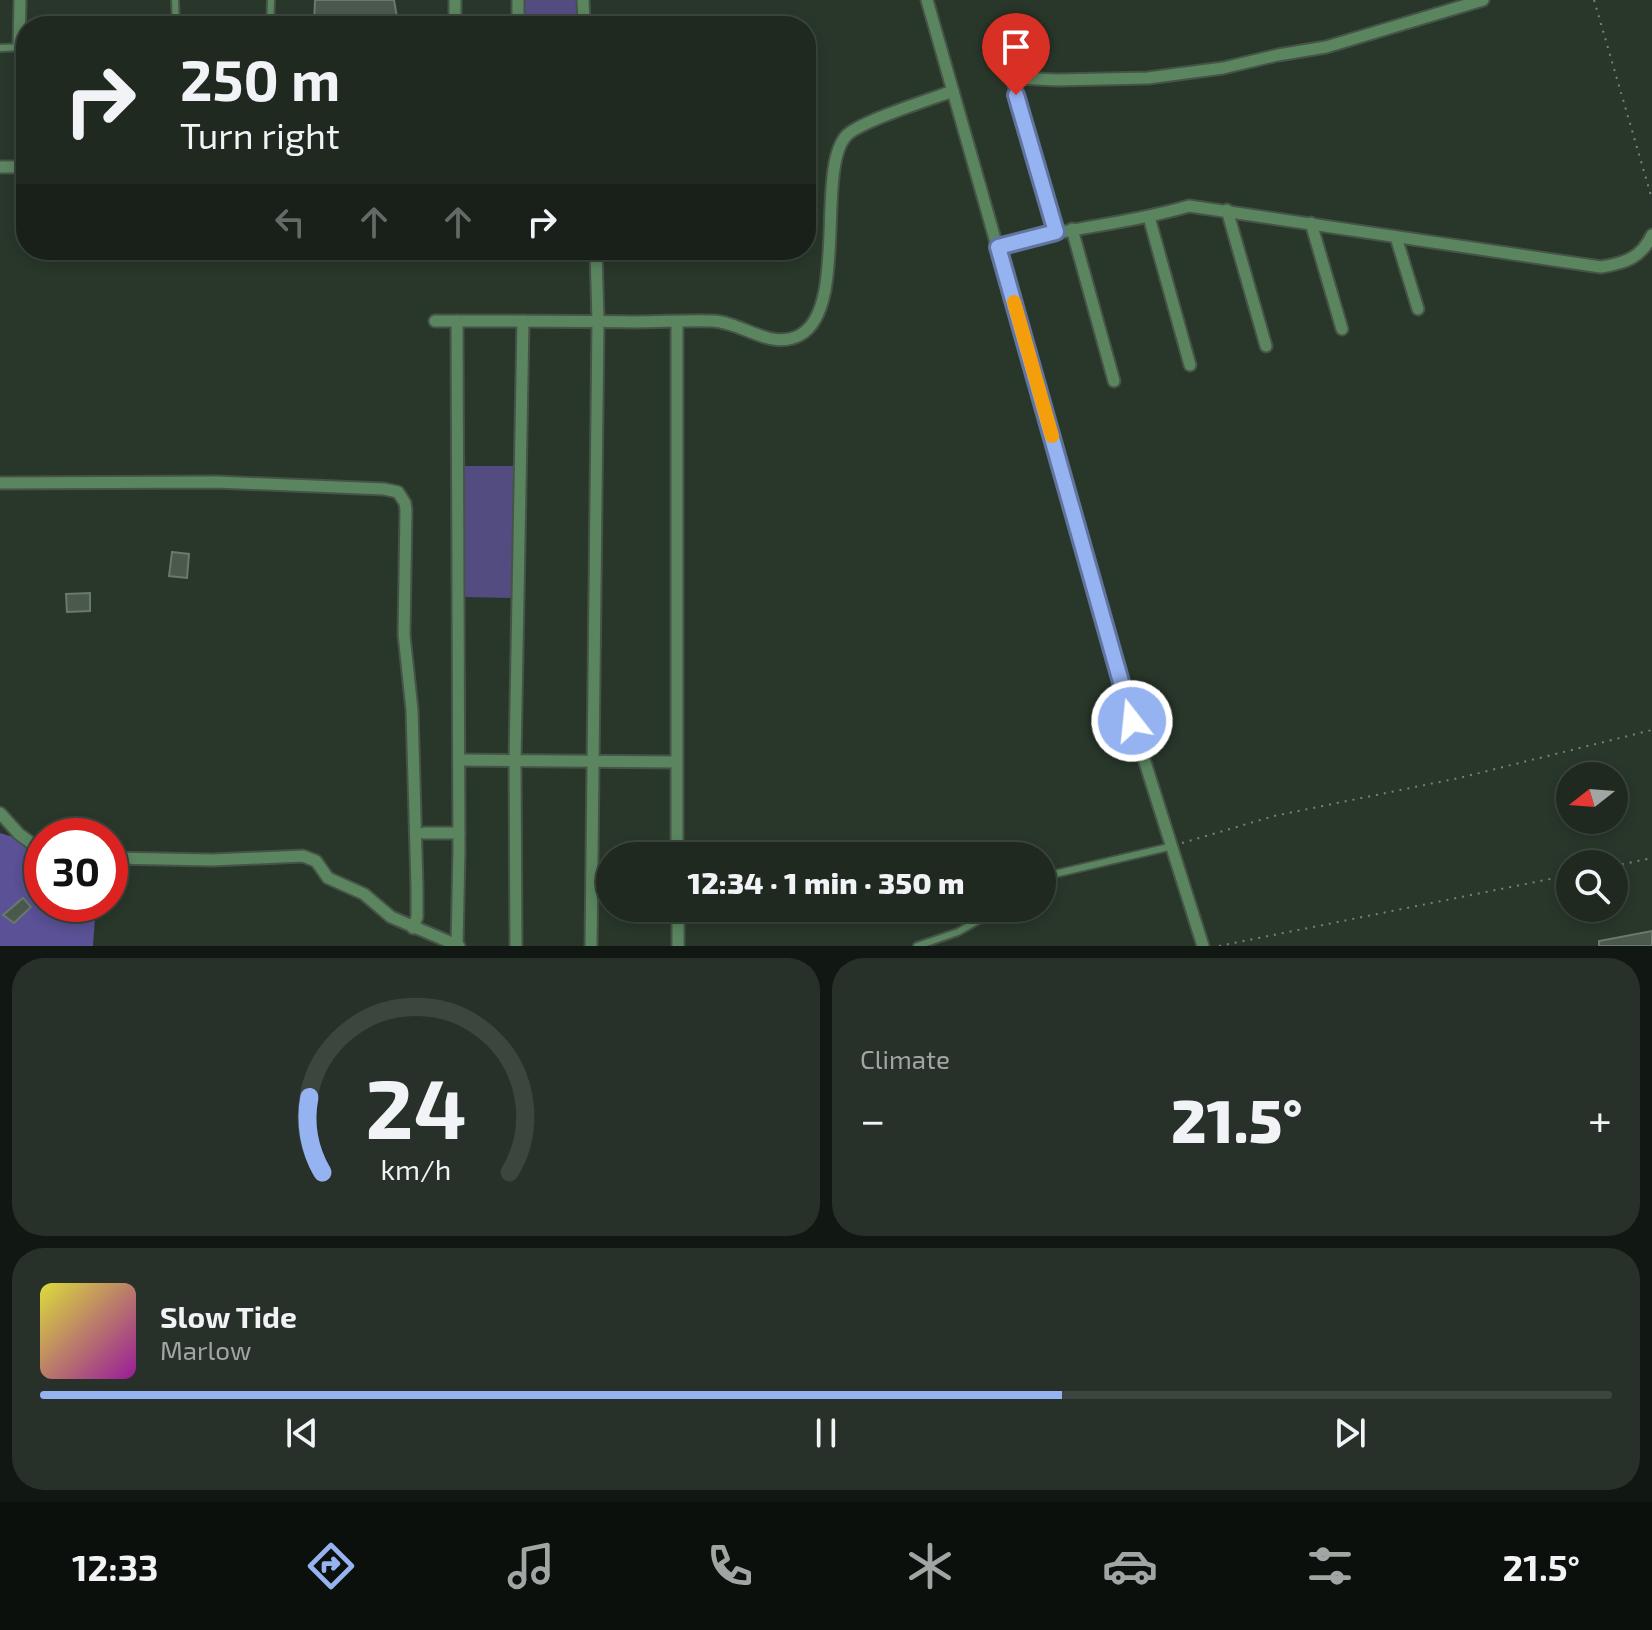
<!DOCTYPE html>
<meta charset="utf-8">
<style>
body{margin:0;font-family:"Exo 2",sans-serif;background:#273129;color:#f1f3f6;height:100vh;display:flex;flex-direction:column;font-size:30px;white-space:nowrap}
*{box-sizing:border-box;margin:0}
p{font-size:26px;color:#a1a6a5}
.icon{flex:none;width:44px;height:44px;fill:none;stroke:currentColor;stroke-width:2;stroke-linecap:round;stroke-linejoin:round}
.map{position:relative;height:946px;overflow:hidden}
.side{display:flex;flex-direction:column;gap:12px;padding:12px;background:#111712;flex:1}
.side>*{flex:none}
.hud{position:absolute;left:16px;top:16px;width:800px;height:244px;border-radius:32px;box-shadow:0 4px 12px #0003,0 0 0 2px #3c453e;background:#1f2920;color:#f1f3f6;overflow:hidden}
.needle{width:52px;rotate:253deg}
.controls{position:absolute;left:1556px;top:762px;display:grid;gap:16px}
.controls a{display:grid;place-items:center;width:72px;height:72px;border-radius:50%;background:#1f2920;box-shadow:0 4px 12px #0003,0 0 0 2px #3c453e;font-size:40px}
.speed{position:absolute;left:24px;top:818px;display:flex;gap:16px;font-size:40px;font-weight:700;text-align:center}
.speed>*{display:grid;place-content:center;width:104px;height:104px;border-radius:50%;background:#1f2920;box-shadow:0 4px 12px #0003,0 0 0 2px #3c453e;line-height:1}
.speed .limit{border:12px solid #d22;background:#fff;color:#111}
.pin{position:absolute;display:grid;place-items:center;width:68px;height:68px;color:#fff;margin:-82px -34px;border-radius:50% 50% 50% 0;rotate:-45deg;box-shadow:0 0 8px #0007}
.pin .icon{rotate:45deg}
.me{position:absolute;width:88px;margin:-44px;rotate:344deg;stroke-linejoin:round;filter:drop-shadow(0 0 6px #0008)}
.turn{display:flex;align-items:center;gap:28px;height:168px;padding:0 32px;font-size:36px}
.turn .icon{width:104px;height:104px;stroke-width:2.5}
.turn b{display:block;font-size:56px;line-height:68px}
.lanes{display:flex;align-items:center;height:76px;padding:0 32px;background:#0003;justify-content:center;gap:40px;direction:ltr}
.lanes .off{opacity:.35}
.big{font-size:60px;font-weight:800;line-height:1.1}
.side .tile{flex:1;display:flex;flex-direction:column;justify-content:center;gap:12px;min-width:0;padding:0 28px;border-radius:32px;background:#273129}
.side .dial{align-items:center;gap:0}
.dial svg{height:208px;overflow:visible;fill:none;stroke:#3c453e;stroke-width:7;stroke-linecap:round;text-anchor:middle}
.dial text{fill:#f1f3f6;stroke:none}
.song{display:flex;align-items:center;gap:24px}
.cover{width:96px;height:96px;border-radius:12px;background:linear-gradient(135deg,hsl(60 70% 55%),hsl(300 70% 35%))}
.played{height:8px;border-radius:4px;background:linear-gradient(90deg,#95b2f1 65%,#3c453e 65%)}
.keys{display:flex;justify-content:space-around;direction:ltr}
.heat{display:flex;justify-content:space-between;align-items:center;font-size:44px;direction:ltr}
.side .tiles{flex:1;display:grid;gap:12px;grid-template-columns:1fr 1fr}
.tile:last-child{grid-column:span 2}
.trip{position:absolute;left:596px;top:842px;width:460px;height:80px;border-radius:40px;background:#1f2920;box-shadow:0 4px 12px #0003,0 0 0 2px #3c453e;font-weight:800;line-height:80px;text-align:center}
.menu{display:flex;height:128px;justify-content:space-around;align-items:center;background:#0c100d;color:#a1a6a5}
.menu .icon{width:56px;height:56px}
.menu .selected{color:#95b2f1}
.menu b{font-size:36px;color:#f1f3f6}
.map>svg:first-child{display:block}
.green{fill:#524c81}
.forest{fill:#5a5196}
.building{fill:#4a594b;stroke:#69796b;stroke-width:2}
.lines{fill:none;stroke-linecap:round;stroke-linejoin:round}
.lane-casing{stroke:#465347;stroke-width:10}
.street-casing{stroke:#465347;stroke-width:15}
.path{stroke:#768277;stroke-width:2;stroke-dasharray:2 6;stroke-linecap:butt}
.lane{stroke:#5a855f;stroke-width:6}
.street{stroke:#5a855f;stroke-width:11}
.route-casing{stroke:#61749d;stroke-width:20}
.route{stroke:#95b2f1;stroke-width:14}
.slow{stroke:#f59e0b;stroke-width:14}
</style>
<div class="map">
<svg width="1652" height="946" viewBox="0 0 1652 946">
<rect width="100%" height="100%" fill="#29372a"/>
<g class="green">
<path d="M523,0H579L580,21H523Z"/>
<path d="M463,466H516L515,598L464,597Z"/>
</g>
<path class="forest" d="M0,833L42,846V904H96L93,946H0Z"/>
<g class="building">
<path d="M315,0H394L398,23L314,26Z"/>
<path d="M172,552L189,554L187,578L169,576Z"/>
<path d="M90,593V611L67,612L66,594Z"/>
<path d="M23,898L31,907L14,923L3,915Z"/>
<path d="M1652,931V946H1599V941Z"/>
</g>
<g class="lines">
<defs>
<g id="lane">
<path d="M175,0L176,26"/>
<path d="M270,26L271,0"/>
<path d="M0,48L26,47"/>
<path d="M1042,877L1173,846"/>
<path d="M917,946L958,932L1000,908"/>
</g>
<g id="street">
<path d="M455,0V26"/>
<path d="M583,0L584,26"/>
<path d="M927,0L1132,721L1203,946"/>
<path d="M518,26V0"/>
<path d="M560,26H603"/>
<path d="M19,47L20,0"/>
<path d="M0,167H26"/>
<path d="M1227,210L1266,346"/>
<path d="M1149,217L1190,365"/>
<path d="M1311,223L1342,329"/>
<path d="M1072,229L1114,381"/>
<path d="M1056,232L1016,95L1013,81L1017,78L1057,80L1148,78L1223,68L1278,55L1326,47L1483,0"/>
<path d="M1396,237L1418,309"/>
<path d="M998,247C1060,228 1126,225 1189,206L1601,267C1625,263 1641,258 1652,235"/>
<path d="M435,321C501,321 568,321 634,322C661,322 687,320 713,321C742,322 771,351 800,335C849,308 815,167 847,135C861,121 931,99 953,91"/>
<path d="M0,483L217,482L384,489L398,492L405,503L406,510L404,635L412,710L417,887V917L413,928"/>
<path d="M459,760L675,762"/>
<path d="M0,813L19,834L42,851"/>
<path d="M424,833H459"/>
<path d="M677,856V322"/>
<path d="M110,858L212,860L303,856L316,861L328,878L364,894L391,917L459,946"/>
<path d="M678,908V946"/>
<path d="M457,946L459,850L457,321"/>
<path d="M516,946L515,761L523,321"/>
<path d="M591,946L598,321L596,250"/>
</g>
</defs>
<use href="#lane" class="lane-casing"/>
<use href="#street" class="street-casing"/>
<g class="path">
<path d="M1594,0L1652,199"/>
<path d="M1182,843L1274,816L1459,778L1652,730"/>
<path d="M1614,866L1652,858"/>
<path d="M1219,946L1570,875"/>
</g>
<use href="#lane" class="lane"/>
<use href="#street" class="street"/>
</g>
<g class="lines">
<defs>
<path id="route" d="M1016,95L1056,232L998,247L1132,721"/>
</defs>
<use href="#route" class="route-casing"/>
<use href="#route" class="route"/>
<path class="slow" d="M1014,302L1052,436"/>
</g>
</svg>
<div class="controls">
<a><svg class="needle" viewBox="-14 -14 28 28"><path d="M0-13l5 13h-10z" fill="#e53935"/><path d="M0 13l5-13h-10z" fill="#a1a6a5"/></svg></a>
<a><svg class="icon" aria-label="search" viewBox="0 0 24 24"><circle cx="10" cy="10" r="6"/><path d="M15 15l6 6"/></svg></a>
</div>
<div class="speed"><div class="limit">30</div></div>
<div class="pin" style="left:1016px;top:95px;background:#d93025"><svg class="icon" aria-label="arrive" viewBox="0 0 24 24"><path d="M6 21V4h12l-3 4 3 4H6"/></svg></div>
<svg class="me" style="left:1132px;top:721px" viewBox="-20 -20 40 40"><circle r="17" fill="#95b2f1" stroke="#fff" stroke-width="3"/><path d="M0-11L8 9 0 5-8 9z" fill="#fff"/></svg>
<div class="trip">12:34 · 1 min · 350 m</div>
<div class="hud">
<div class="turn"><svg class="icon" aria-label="right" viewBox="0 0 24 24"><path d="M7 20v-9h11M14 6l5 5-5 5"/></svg><div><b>250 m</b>Turn right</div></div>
<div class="lanes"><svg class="icon off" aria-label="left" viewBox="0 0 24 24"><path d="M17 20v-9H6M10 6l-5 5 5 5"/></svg><svg class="icon off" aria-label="ahead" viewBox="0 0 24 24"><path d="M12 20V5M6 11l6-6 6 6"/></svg><svg class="icon off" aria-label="ahead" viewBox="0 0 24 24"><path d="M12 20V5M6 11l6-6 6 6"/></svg><svg class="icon" aria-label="right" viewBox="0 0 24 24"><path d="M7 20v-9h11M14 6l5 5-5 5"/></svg></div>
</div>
</div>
<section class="side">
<div class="tiles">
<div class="tile dial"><svg viewBox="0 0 100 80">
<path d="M14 69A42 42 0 1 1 86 69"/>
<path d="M14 69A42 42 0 0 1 9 40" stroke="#95b2f1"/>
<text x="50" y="56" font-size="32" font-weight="700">24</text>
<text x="50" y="72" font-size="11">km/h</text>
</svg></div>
<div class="tile"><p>Climate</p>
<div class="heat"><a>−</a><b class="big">21.5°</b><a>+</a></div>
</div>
<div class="tile">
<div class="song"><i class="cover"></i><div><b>Slow Tide</b><p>Marlow</p></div></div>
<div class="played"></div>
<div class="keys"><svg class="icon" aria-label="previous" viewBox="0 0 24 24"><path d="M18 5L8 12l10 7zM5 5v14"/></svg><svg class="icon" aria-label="pause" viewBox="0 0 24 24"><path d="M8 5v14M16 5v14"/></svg><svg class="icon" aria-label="next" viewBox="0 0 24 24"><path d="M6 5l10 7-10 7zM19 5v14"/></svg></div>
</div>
</div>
</section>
<nav class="menu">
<b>12:33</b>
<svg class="icon selected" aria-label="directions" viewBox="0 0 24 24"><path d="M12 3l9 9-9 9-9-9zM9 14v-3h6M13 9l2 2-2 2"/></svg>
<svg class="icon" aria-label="music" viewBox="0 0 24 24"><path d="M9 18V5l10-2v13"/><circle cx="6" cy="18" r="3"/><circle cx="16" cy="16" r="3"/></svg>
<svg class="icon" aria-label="phone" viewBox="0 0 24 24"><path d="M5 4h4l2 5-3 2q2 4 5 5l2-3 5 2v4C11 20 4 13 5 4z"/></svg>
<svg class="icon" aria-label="climate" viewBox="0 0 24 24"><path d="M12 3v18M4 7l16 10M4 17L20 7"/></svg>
<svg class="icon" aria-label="car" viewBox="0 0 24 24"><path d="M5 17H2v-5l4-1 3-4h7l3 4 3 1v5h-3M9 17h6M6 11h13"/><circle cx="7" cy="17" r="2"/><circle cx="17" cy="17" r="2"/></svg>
<svg class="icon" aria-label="filters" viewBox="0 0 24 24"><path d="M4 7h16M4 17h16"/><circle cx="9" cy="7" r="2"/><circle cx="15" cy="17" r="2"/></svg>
<b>21.5°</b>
</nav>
